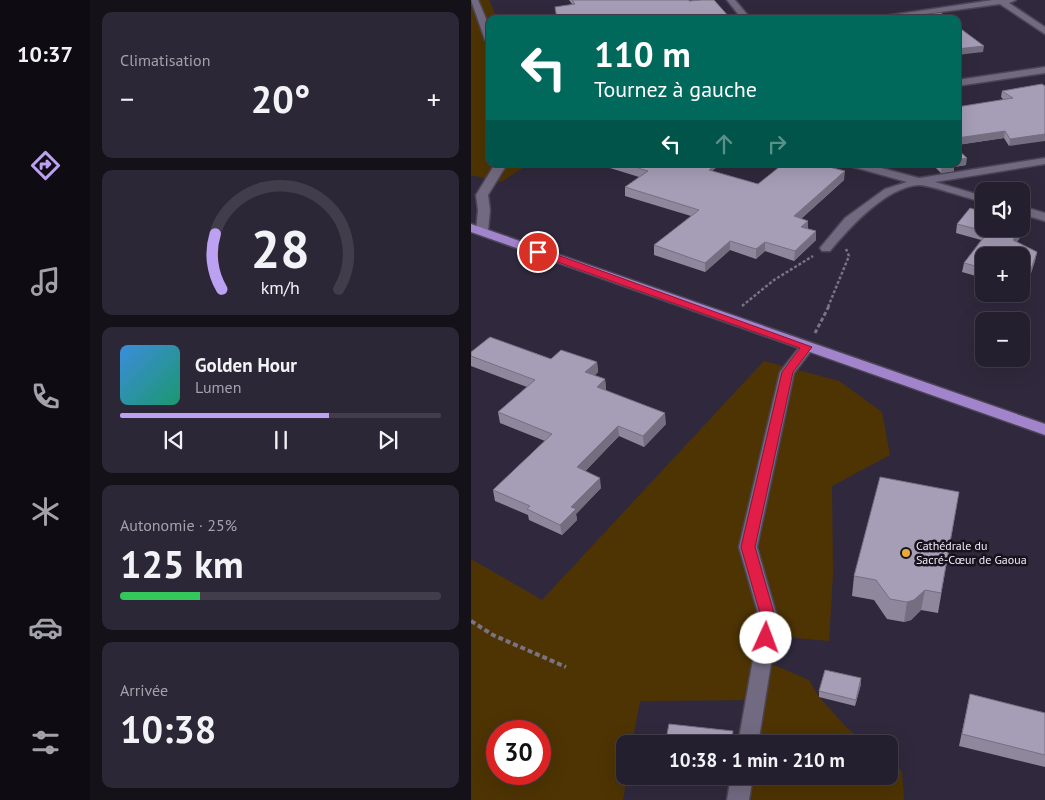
<!DOCTYPE html>
<html lang="fr">
<meta charset="utf-8">
<style>
body{margin:0;font-family:"PT Sans",sans-serif;background:#2c2736;color:#f1f3f6;height:100vh;display:flex;flex-direction:column;font-size:19px;white-space:nowrap}
*{box-sizing:border-box;margin:0}
p{font-size:16px;color:#a3a2aa}
.icon{flex:none;width:28px;height:28px;fill:none;stroke:currentColor;stroke-width:2;stroke-linecap:round;stroke-linejoin:round}
.map{position:relative;flex:1;overflow:hidden}
.side{display:flex;flex-direction:column;gap:12px;padding:12px;background:#141119;width:381px}
.side>*{flex:none}
.hud{position:absolute;left:15px;top:15px;width:475px;height:152px;border-radius:10px;box-shadow:0 5px 20px #0002,0 0 0 1px #413d4a;background:#00695c;color:#fff;overflow:hidden}
.buttons{position:absolute;left:504px;top:182px;display:grid;gap:10px}
.buttons a{display:grid;place-items:center;width:55px;height:55px;border-radius:10px;background:#241f2e;box-shadow:0 5px 20px #0002,0 0 0 1px #413d4a;font-size:25px}
.speed{position:absolute;left:15px;top:720px;display:flex;gap:10px;font-size:25px;font-weight:700;text-align:center}
.speed>*{display:grid;place-content:center;width:65px;height:65px;border-radius:50%;background:#241f2e;box-shadow:0 5px 20px #0002,0 0 0 1px #413d4a;line-height:1}
.speed .limit{border:8px solid #d22;background:#fff;color:#111}
.pin{position:absolute;display:grid;place-items:center;width:42px;height:42px;color:#fff;margin:-21px;border:2px solid #fff;border-radius:50%;box-shadow:0 1px 5px #0007}
.me{position:absolute;width:55px;margin:-28px;rotate:2deg;stroke-linejoin:round;filter:drop-shadow(0 0 4px #0008)}
.turn{display:flex;align-items:center;gap:18px;height:105px;padding:0 25px;font-size:22px}
.turn .icon{width:65px;height:65px;stroke-width:2.5}
.turn b{display:block;font-size:35px;line-height:42px}
.lanes{display:flex;align-items:center;height:48px;padding:0 25px;background:#0003;justify-content:center;gap:25px;direction:ltr}
.lanes .off{opacity:.35}
.big{font-size:38px;font-weight:700;line-height:1.1}
.side .card{flex:1;display:flex;flex-direction:column;justify-content:center;gap:8px;min-width:0;padding:0 18px;border-radius:10px;background:#2c2736}
.side .dial{align-items:center;gap:0}
.dial svg{height:130px;overflow:visible;fill:none;stroke:#413d4a;stroke-width:7;stroke-linecap:round;text-anchor:middle}
.dial text{fill:#f1f3f6;stroke:none}
.song{display:flex;align-items:center;gap:15px}
.cover{width:60px;height:60px;border-radius:8px;background:linear-gradient(135deg,hsl(210 70% 55%),hsl(160 70% 35%))}
.played{height:5px;border-radius:2px;background:linear-gradient(90deg,#bca0f2 65%,#413d4a 65%)}
.keys{display:flex;justify-content:space-around;direction:ltr}
.heat{display:flex;justify-content:space-between;align-items:center;font-size:28px;direction:ltr}
.charge{height:8px;border-radius:4px;background:linear-gradient(90deg,#34c759 25%,#413d4a 0)}
.trip{position:absolute;left:145px;top:735px;width:282px;height:50px;border-radius:10px;background:#241f2e;box-shadow:0 5px 20px #0002,0 0 0 1px #413d4a;font-weight:700;line-height:50px;text-align:center}
main{display:flex;flex:1;min-height:0}
.tabs{display:flex;flex-direction:column;width:90px;justify-content:space-around;align-items:center;background:#0e0c12;color:#a3a2aa}
.tabs .icon{width:35px;height:35px}
.tabs .selected{color:#bca0f2}
.tabs b{font-size:22px;color:#f1f3f6}
.map>svg:first-child{display:block}
.green{fill:#4e3403;fill-rule:evenodd}
.lines{fill:none;stroke-linecap:round;stroke-linejoin:round}
.minor-casing{stroke:#4c4556;stroke-width:3}
.major-casing{stroke:#4c4556;stroke-width:3}
.path-far2{stroke:#797384;stroke-width:2.5;stroke-dasharray:3 2;stroke-linecap:butt}
.path-far1{stroke:#797384;stroke-width:3;stroke-dasharray:4 2.5;stroke-linecap:butt}
.path{stroke:#797384;stroke-width:4;stroke-dasharray:5 3;stroke-linecap:butt}
.minor{fill:#726a81;fill-rule:evenodd}
.major{fill:#a184cc;fill-rule:evenodd}
.wall{fill:#8f889d}
.shaded-wall{fill:#746f80}
.building{fill:#a69eb7;stroke:#746f80}
.route{fill:#e11d48;stroke:#92132f}
.poi-dot{fill:#eaaa38;stroke:#17131d;stroke-width:2}
.labels{text-anchor:middle;stroke-width:5;stroke-linejoin:round;paint-order:stroke}
.poi-label{font-size:12px;fill:#f0ebf9;stroke:#17131d;text-anchor:start}
</style>
<main>
<nav class="tabs">
<b>10:37</b>
<svg class="icon selected" aria-label="directions" viewBox="0 0 24 24"><path d="M12 3l9 9-9 9-9-9zM9 14v-3h6M13 9l2 2-2 2"/></svg>
<svg class="icon" aria-label="music" viewBox="0 0 24 24"><path d="M9 18V5l10-2v13"/><circle cx="6" cy="18" r="3"/><circle cx="16" cy="16" r="3"/></svg>
<svg class="icon" aria-label="phone" viewBox="0 0 24 24"><path d="M5 4h4l2 5-3 2q2 4 5 5l2-3 5 2v4C11 20 4 13 5 4z"/></svg>
<svg class="icon" aria-label="climate" viewBox="0 0 24 24"><path d="M12 3v18M4 7l16 10M4 17L20 7"/></svg>
<svg class="icon" aria-label="car" viewBox="0 0 24 24"><path d="M5 17H2v-5l4-1 3-4h7l3 4 3 1v5h-3M9 17h6M6 11h13"/><circle cx="7" cy="17" r="2"/><circle cx="17" cy="17" r="2"/></svg>
<svg class="icon" aria-label="filters" viewBox="0 0 24 24"><path d="M4 7h16M4 17h16"/><circle cx="9" cy="7" r="2"/><circle cx="15" cy="17" r="2"/></svg>
</nav>
<section class="side">
<div class="card"><p>Climatisation</p>
<div class="heat"><a>−</a><b class="big">20°</b><a>+</a></div>
</div>
<div class="card dial"><svg viewBox="0 0 100 80">
<path d="M14 69A42 42 0 1 1 86 69"/>
<path d="M14 69A42 42 0 0 1 10 35" stroke="#bca0f2"/>
<text x="50" y="56" font-size="32" font-weight="700">28</text>
<text x="50" y="72" font-size="11">km/h</text>
</svg></div>
<div class="card">
<div class="song"><i class="cover"></i><div><b>Golden Hour</b><p>Lumen</p></div></div>
<div class="played"></div>
<div class="keys"><svg class="icon" aria-label="previous" viewBox="0 0 24 24"><path d="M18 5L8 12l10 7zM5 5v14"/></svg><svg class="icon" aria-label="pause" viewBox="0 0 24 24"><path d="M8 5v14M16 5v14"/></svg><svg class="icon" aria-label="next" viewBox="0 0 24 24"><path d="M6 5l10 7-10 7zM19 5v14"/></svg></div>
</div>
<div class="card"><p>Autonomie · 25%</p><b class="big">125 km</b><div class="charge"></div></div>
<div class="card"><p>Arrivée</p><b class="big">10:38</b></div>
</section>
<div class="map">
<svg width="574" height="800" viewBox="0 0 574 800">
<rect width="100%" height="100%" fill="#30293d"/>
<g class="green">
<path d="M0,0H18L26,18L19,19V164H58L30,182L0,175Z"/>
<path d="M293,361L368,381L411,412L419,455L361,486L362,574L358,641L303,636L296,662L338,680L348,697L376,728L396,744H277L284,700L169,701L161,744H154V776H156L152,800H0V559L71,600ZM26,731H69V774H26Z"/>
<path d="M419,761L431,771L433,800H267L271,776H419Z"/>
</g>
<g class="lines">
<defs>
<g id="minor">
<path d="M0,0H7L19,28V43L14,40Z"/>
<path d="M256,0H264L280,19H271Z"/>
<path d="M522,0H545L538,3L574,27V34L529,4L418,19H393Z"/>
<path d="M574,67V73L486,86V80Z"/>
<path d="M574,158V164L464,182L512,196V202C498,199 459,185 448,185C415,187 379,227 359,251H351L349,248L374,218L414,189L436,182L379,166L378,164H395L448,178Z"/>
<path d="M24,164H36L17,195L19,210L17,231L11,235L5,231L7,210L5,195Z"/>
<path d="M550,206L574,213V221L550,214Z"/>
<path d="M336,343L343,347L323,373L286,547L307,620L287,744H267L289,620L268,547L309,372L331,344Z"/>
<path d="M260,776H282L278,800H256Z"/>
</g>
<path id="major" d="M0,224L574,424V435L0,232Z"/>
</defs>
<use href="#minor" class="minor-casing"/>
<use href="#major" class="major-casing"/>
<g class="path-far2">
<path d="M271,306L303,280L342,256"/>
<path d="M357,307L378,256L375,249"/>
</g>
<path class="path-far1" d="M344,333L358,306"/>
<path class="path" d="M0,621L22,635L95,667"/>
<use href="#minor" class="minor"/>
<use href="#major" class="major"/>
</g>
<g class="wall">
<path d="M98,0H218V1L260,19L101,4Z"/>
<path d="M571,84L538,146L533,138L486,145V107L533,100L530,97L531,91Z"/>
<path d="M126,164H250L242,170V172L287,184L373,180L330,219L337,229L345,231V240L323,261L294,251L285,259L259,250L234,272L183,255V245L220,216L154,196V187L168,177Z"/>
<path d="M461,164H486L495,165L483,167V171L470,173Z"/>
<path d="M486,224L557,225L546,242L566,252L564,261L554,291L550,289V256H512V278L491,272L493,263L510,240L485,233Z"/>
<path d="M0,352L126,362L127,372L123,376L134,379L135,390L195,424L173,447L148,436L114,471L130,488L105,514L106,520L91,535L58,520L57,515L24,501L22,490L74,441L29,423L27,412L56,387L0,366Z"/>
<path d="M488,492L467,613L450,610L440,620L433,622L416,619L403,600L381,596L383,576Z"/>
<path d="M390,684L384,706L348,697V691Z"/>
<path d="M499,694L574,713V767L488,746Z"/>
</g>
<g class="shaded-wall">
<path d="M513,46L512,52L486,55V49Z"/>
<path d="M534,131L533,138L486,145V138Z"/>
<path d="M574,134V141L538,146L539,139Z"/>
<path d="M496,158L495,165L483,167V171L470,173V165L486,164V160Z"/>
<path d="M238,164H250L242,170V176L236,166Z"/>
<path d="M374,171L373,180L322,226L323,216Z"/>
<path d="M559,215L557,225L541,250L542,240Z"/>
<path d="M337,221V230L330,227Z"/>
<path d="M345,231V240L323,261L324,251Z"/>
<path d="M259,241V250L234,272V263Z"/>
<path d="M294,242V251L285,259V249Z"/>
<path d="M566,252L564,261L554,291L556,281Z"/>
<path d="M126,362L127,372L116,383L114,372Z"/>
<path d="M134,379L135,390L127,397L126,387Z"/>
<path d="M194,413L195,424L173,447L172,436Z"/>
<path d="M147,426L148,436L108,478L106,467Z"/>
<path d="M129,478L130,488L105,514L106,520L91,535L89,525L100,507Z"/>
<path d="M454,590L450,610L440,620L433,622L436,602Z"/>
<path d="M390,678V684L384,706L385,700Z"/>
<path d="M262,731V744H260Z"/>
</g>
<g class="building">
<path d="M101,0H218V1L230,0H243L260,19H86L84,7L104,4Z"/>
<path d="M470,13L477,19H429Z"/>
<path d="M486,26L513,46L486,49Z"/>
<path d="M571,84L574,86V134L539,139L534,131L486,138V107L542,98L531,91Z"/>
<path d="M486,149L496,158L486,160Z"/>
<path d="M154,164H238L236,166L242,167L238,170L287,184L312,164H346L374,171L323,216L337,221L330,227L345,231L324,251L294,242L285,249L259,241L234,263L183,245L228,210L154,187L177,171Z"/>
<path d="M469,164H480L470,165Z"/>
<path d="M499,208L512,212V229H550V213L559,215L542,240L566,252L556,281L550,279V256H512V268L493,263L517,232L486,224Z"/>
<path d="M19,337L80,359L90,350L126,362L114,372L134,379L126,387L194,413L172,436L147,426L106,467L129,478L100,507L105,509L89,525L56,509L59,506L22,490L81,434L27,412L64,380L0,356V352Z"/>
<path d="M409,477L488,492L470,593L454,590L443,600L436,602L419,599L405,580L383,576Z"/>
<path d="M354,670L390,678L385,700L348,691Z"/>
<path d="M499,694L574,713V755L491,734Z"/>
<path d="M198,724L262,731L260,744H194Z"/>
</g>
<path class="route" d="M64,249H70L341,347L322,372L284,547L305,620L300,642H290L288,638L291,620L270,547L311,372L329,348L64,254Z"/>
<circle class="poi-dot" cx="435" cy="553" r="5"/>
<g class="labels">
<g class="poi-label">
<text x="445" y="550">Cathédrale du<tspan x="445" dy="14">Sacré-Cœur de Gaoua</tspan></text>
</g>
</g>
</svg>
<div class="buttons">
<a><svg class="icon" aria-label="sound" viewBox="0 0 24 24"><path d="M4 9h4l5-4v14l-5-4H4zM17 9q2 3 0 6"/></svg></a>
<a>+</a>
<a>−</a>
</div>
<div class="speed"><div class="limit">30</div></div>
<div class="pin" style="left:67px;top:252px;background:#d93025"><svg class="icon" aria-label="arrive" viewBox="0 0 24 24"><path d="M6 21V4h12l-3 4 3 4H6"/></svg></div>
<svg class="me" style="left:295px;top:638px" viewBox="-20 -20 40 40"><circle r="19" fill="#fff"/><path d="M0-13L10 11 0 6-10 11z" fill="#e11d48"/></svg>
<div class="trip">10:38 · 1 min · 210 m</div>
<div class="hud">
<div class="turn"><svg class="icon" aria-label="left" viewBox="0 0 24 24"><path d="M17 20v-9H6M10 6l-5 5 5 5"/></svg><div><b>110 m</b>Tournez à gauche</div></div>
<div class="lanes"><svg class="icon" aria-label="left" viewBox="0 0 24 24"><path d="M17 20v-9H6M10 6l-5 5 5 5"/></svg><svg class="icon off" aria-label="ahead" viewBox="0 0 24 24"><path d="M12 20V5M6 11l6-6 6 6"/></svg><svg class="icon off" aria-label="right" viewBox="0 0 24 24"><path d="M7 20v-9h11M14 6l5 5-5 5"/></svg></div>
</div>
</div>
</main>
